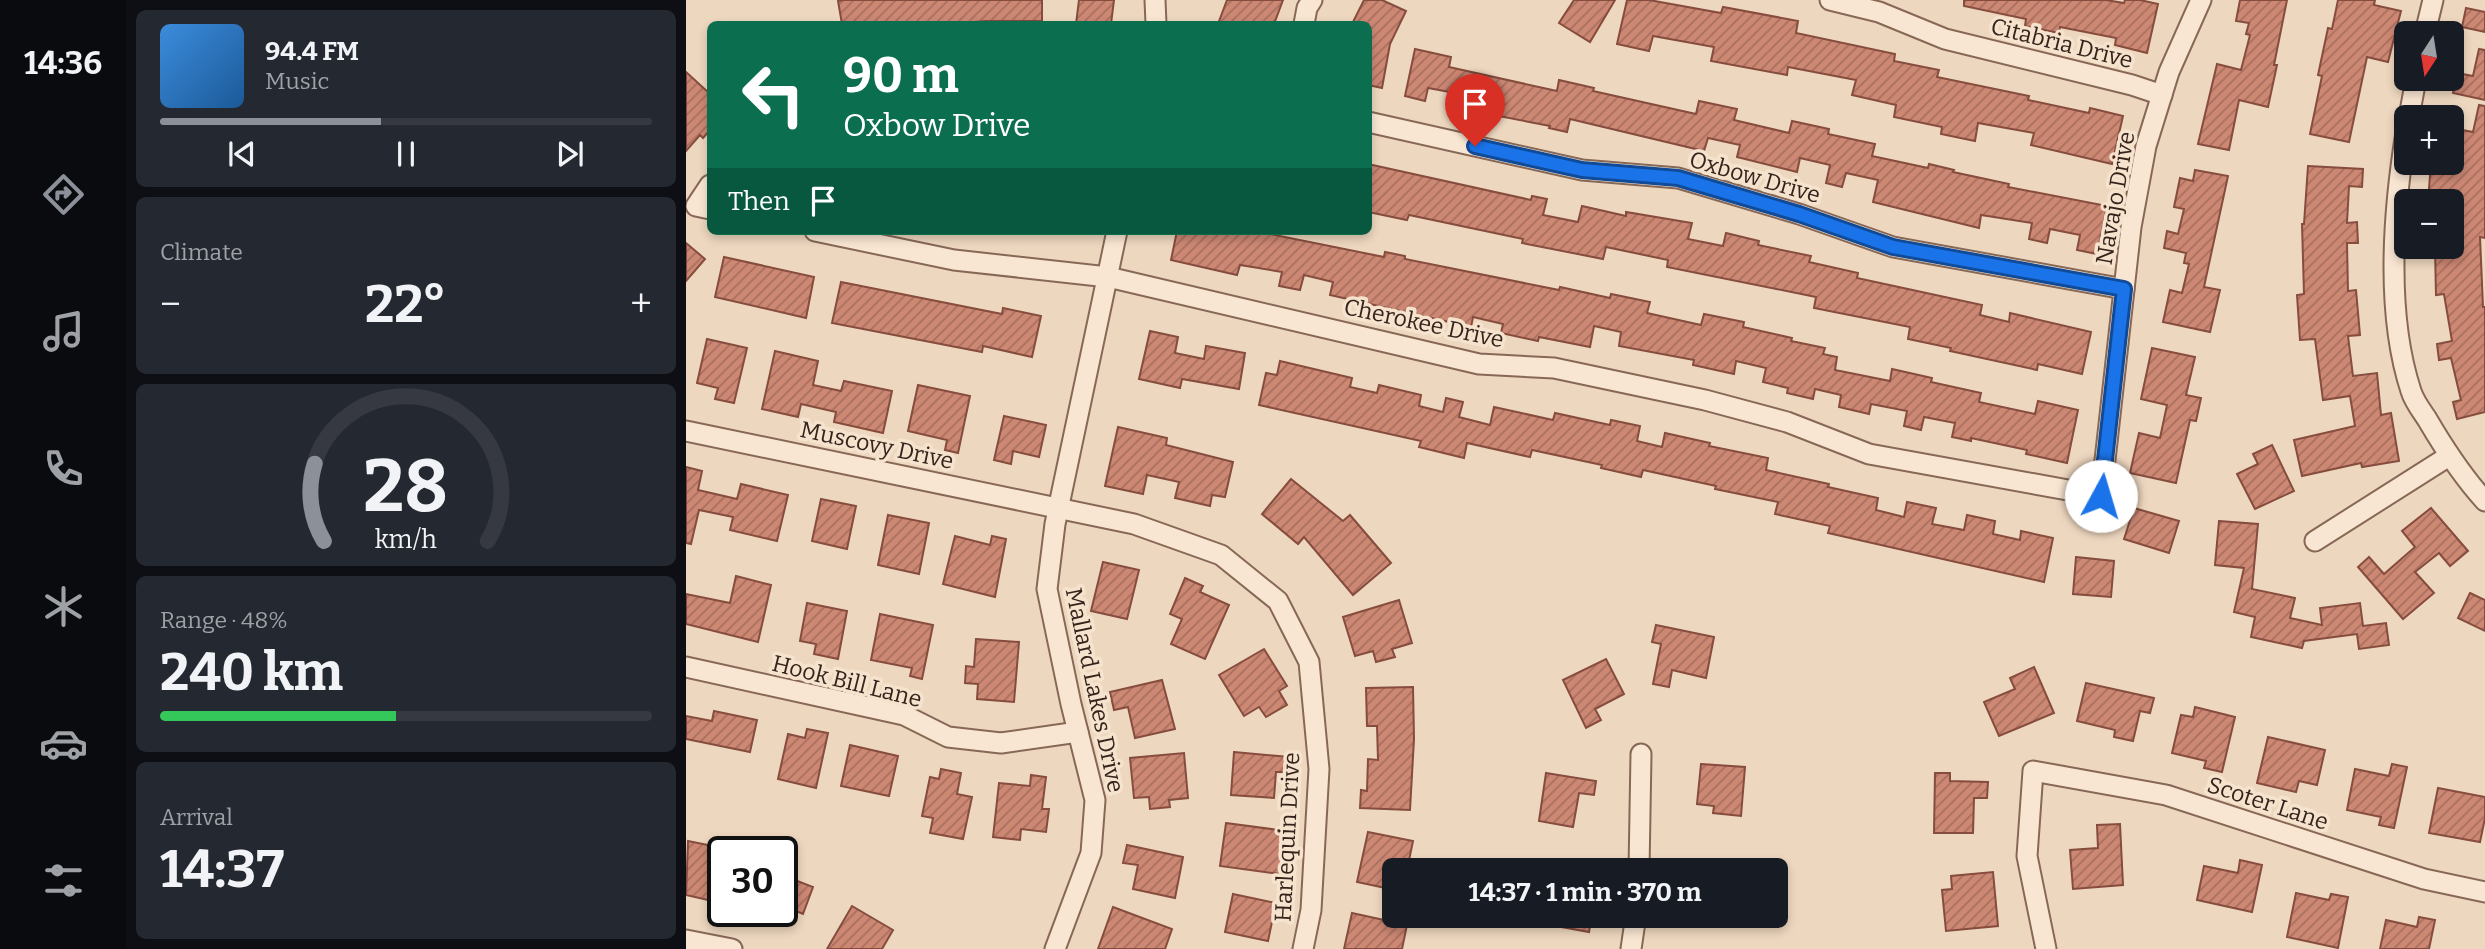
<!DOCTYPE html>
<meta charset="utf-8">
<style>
body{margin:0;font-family:Bitter,serif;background:#242831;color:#f1f3f6;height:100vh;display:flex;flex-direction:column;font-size:26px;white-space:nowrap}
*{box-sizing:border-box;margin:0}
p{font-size:23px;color:#9ea1a6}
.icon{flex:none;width:38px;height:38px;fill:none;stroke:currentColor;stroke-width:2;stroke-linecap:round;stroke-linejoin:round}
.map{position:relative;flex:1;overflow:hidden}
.side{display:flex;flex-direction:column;gap:10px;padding:10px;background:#0d0f14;width:560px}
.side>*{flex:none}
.banner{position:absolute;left:21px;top:21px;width:665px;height:214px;border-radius:10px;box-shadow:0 4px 10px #0003;background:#0b6e4f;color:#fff;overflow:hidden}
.needle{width:46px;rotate:192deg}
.fabs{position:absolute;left:1708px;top:21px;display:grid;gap:14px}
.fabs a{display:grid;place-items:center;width:70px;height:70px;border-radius:10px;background:#171b24;box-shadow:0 4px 10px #0003;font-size:35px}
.speed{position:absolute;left:21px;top:836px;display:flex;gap:14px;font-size:35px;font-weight:700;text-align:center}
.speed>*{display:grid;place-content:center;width:91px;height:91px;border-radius:50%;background:#171b24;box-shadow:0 4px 10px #0003;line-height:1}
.speed .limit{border:4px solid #111;border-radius:10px;background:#fff;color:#111}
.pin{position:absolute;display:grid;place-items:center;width:60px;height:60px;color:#fff;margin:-72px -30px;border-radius:50% 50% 50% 0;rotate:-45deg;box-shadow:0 0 7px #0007}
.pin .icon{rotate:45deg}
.me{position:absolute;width:77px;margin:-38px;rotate:6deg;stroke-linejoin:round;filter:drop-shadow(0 0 5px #0008)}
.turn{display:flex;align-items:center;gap:24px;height:147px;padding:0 21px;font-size:32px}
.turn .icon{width:91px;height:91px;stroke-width:2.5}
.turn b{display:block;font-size:49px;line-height:60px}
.then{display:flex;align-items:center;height:66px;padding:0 21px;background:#0003;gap:14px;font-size:26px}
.big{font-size:52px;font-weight:700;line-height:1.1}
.side .tile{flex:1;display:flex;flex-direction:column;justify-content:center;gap:10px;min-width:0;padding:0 24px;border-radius:10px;background:#242831}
.side .dial{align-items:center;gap:0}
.dial svg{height:182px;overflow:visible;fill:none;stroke:#363941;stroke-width:7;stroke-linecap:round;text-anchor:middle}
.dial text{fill:#f1f3f6;stroke:none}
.song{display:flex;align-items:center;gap:21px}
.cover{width:84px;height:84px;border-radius:10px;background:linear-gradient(135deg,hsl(210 70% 55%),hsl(210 70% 35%))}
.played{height:7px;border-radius:4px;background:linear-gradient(90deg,#8c9099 45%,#363941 45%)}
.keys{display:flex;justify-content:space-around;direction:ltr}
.heat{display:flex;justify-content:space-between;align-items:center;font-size:38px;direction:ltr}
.charge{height:10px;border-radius:5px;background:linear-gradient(90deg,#34c759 48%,#363941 0)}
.trip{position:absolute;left:696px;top:858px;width:406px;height:70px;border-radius:10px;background:#171b24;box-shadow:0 4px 10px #0003;font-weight:700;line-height:70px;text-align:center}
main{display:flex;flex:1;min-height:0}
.menu{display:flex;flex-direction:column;width:126px;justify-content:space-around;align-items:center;background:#090b0e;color:#9ea1a6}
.menu .icon{width:49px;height:49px}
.menu .selected{color:#8c9099}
.menu b{font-size:32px;color:#f1f3f6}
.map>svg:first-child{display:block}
.building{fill:url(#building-hatch);stroke:#864c3d;stroke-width:2}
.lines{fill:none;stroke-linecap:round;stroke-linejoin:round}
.minor-casing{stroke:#876857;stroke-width:23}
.minor{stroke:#f9e6d2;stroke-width:19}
.route-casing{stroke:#114b97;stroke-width:18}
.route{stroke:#1a73e8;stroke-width:12}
.labels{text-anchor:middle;stroke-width:7;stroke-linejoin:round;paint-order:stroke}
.street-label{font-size:23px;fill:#36241c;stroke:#f6e3ce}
</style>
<main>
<nav class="menu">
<b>14:36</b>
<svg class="icon selected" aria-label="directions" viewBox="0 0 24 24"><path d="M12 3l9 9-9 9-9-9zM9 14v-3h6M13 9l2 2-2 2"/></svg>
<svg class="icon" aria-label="music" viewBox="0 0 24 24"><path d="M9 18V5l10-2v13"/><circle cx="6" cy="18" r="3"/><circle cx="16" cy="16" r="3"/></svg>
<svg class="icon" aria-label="phone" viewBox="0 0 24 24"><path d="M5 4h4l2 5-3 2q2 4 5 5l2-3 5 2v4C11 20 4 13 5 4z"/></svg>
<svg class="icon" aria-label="climate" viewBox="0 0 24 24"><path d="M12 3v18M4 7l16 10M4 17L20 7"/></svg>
<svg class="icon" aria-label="car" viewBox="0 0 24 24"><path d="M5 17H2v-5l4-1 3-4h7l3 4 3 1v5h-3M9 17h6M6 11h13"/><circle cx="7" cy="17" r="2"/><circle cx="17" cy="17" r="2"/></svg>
<svg class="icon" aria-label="filters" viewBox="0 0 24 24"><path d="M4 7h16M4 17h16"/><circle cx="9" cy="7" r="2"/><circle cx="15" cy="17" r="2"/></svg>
</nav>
<section class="side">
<div class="tile">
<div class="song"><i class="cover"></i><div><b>94.4 FM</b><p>Music</p></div></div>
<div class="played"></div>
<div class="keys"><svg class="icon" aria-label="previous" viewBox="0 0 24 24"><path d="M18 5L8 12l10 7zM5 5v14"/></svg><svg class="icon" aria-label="pause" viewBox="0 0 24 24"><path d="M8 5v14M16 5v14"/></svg><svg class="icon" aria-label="next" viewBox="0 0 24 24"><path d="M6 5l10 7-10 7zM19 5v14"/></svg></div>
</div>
<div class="tile"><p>Climate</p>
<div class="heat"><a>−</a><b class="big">22°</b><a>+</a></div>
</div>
<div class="tile dial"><svg viewBox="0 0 100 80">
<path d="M14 69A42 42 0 1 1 86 69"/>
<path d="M14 69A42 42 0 0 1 10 35" stroke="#8c9099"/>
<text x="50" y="56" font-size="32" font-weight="700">28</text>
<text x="50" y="72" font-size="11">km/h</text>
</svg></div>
<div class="tile"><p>Range · 48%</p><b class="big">240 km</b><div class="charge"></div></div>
<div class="tile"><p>Arrival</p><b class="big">14:37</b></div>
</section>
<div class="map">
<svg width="1799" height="949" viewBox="0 0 1799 949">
<defs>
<pattern id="building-hatch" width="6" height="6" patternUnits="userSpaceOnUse" patternTransform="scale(1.75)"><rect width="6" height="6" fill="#cd8874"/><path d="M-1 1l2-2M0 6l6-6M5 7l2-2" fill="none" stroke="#a76f5e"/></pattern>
</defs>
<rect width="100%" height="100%" fill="#eed7bf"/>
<g class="building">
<path d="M158,0H356V21H300L262,24H156L152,1Z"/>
<path d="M393,0H428L425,24H390Z"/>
<path d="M541,0H597L588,24H532Z"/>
<path d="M678,0H696L720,11L704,44L696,88L682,85V24H666Z"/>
<path d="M888,0H929L904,42L873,23Z"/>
<path d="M941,0H963L1035,13L1037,7L1112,21L1110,33L1209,54L1208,61L1253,70L1251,77L1343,96L1342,100L1403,113L1404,108L1437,116L1426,164L1345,145L1348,133L1292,123L1289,141L1255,134L1256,127L1208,117L1210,105L1166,95L1170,80L1102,67L1101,75L1025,61L1028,47L967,36L963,51L931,44Z"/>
<path d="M1278,0H1420L1438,3L1439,0H1454L1472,4L1461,53L1429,45L1430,38L1374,27L1373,33L1339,26L1340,19L1278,6Z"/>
<path d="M1554,0H1601L1588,65H1591L1582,107L1553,100L1543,150L1512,144L1531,64L1555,70L1564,35L1560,34L1563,23L1550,21Z"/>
<path d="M1652,0H1689L1688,5L1715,11L1702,62L1681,57L1663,142L1624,134L1636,76L1632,75L1642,28L1646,29Z"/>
<path d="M1780,8L1799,12V32L1776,27Z"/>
<path d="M729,49L765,57L763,67L871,91L873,80L908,88L907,91L1010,114L1013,101L1051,109L1048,120L1103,133L1106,121L1143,129L1142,134L1189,144L1186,156L1242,168L1243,164L1268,170L1267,172L1323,184L1322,187L1421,206L1411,254L1391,250L1394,235L1364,229L1361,243L1343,239L1346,223L1295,215L1293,228L1187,202L1192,180L1160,173L1156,187L1140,183L1144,165L1114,158L1111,172L1051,157L1054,145L1022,138L1018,151L884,119L881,132L863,128L864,126L766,107L769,93L742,88L739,101L719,96Z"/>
<path d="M1793,49L1799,50V100L1767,93L1771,73L1787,76Z"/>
<path d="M0,72L24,94V130L17,138L14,135L0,151Z"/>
<path d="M1793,105L1799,106V238L1794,237L1797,307H1799V412L1771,419L1767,402L1775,400L1765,358L1753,360L1751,344L1766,341L1758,294L1750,295L1749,249H1766V201H1742L1745,163H1766V154L1770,155L1776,130L1787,132Z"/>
<path d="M682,164L845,200L846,196L861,199L857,215L892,222L896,206L940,216V212L1006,223L1002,239L1037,246L1040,233L1073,241L1072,245L1125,256L1123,262L1172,273L1171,278L1296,305L1294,315L1323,322L1324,313L1405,332L1396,374L1352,364L1351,370L1264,351L1265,348L1222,339L1224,327L1128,308L1130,297L981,267L982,260L920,247L917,259L836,243L837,239L723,215L721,220L682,212Z"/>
<path d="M1622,166L1677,169L1676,187L1663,186L1661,223L1671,222L1672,243H1661L1662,291L1670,290L1674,335L1662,336L1667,376L1691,373L1695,415L1705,413L1713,461L1676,467L1675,463L1616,476L1608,440L1669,426L1664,396L1637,400L1629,339L1614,340L1611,295L1618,294L1616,224H1618Z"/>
<path d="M1509,170L1542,176L1518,287L1534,290L1524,332L1477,322L1484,290L1496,293L1503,264L1498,263L1500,253L1478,248L1481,231L1492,234L1498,209L1488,207L1494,178L1507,181Z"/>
<path d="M491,231H580L579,233L698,257L699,252L719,256V259L873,290L874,287L924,298L925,294L964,302L961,313L1015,325L1018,314L1058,322L1057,327L1106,338L1105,341L1139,348L1137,354L1151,357L1149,370L1204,381L1206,369L1246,378L1245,382L1295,393L1293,402L1349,414L1352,401L1392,410L1381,463L1340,454L1341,450L1285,438V441L1266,437L1269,423L1238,417L1235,430L1218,426L1221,411L1185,404L1183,414L1153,407L1155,395L1129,389L1127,399L1101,393L1102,388L1077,382L1080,368L1050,361L1048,374L1007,365L1008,360L933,346L935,332L908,326L904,347L853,337L852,341L815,333L817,324L787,317L785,327L644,295L647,282L618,275L614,290L593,286L596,272L554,265L551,275L485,260Z"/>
<path d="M0,243L19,259L0,281Z"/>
<path d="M38,257L128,277L120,318L29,297Z"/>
<path d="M155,282L316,314L317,308L355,316L346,357L297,346L296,352L146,323Z"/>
<path d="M464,331L492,337L489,353L518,359L520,346L559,353L553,389L496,379L494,388L453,379Z"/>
<path d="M21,339L61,348L48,403L29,399L32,388L11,383Z"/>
<path d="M1466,348L1509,357L1500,395L1515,398L1510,421L1504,420L1490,483L1444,473L1453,433L1474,438L1481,405L1455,399Z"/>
<path d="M89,351L132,361L127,385L155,391L158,381L206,391L197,433L148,422L150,412L115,404L112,417L76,409Z"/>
<path d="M594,361L666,378L664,387L691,393L693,385L735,395L733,406L757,412L760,398L777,402L773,417L804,425L808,407L867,420L869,413L924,425L925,420L954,426L951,441L976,447L979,433L1024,443L1023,446L1082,458L1080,470L1143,484L1142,487L1192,498L1190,510L1218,517L1221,502L1250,508L1246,524L1278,530L1281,515L1309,521L1307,534L1334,540L1335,531L1367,538L1358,582L1142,533L1144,526L1089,514L1092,502L1029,489L1030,486L957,470L955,477L915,468L916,465L846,450L844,457L781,443L778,458L733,447L735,441L573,405L580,373L591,375Z"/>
<path d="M232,385L284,396L272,453L259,450L261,440L222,431Z"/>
<path d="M318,416L360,425L353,457L327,451L325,464L308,460Z"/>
<path d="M432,427L481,438L480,445L547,462L539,497L526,495L524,506L489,498L493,482L461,475L457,494L419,486Z"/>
<path d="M1586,445L1608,491L1569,509L1551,474L1572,464L1567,454Z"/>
<path d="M0,467L16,471L12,490L51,499L55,484L102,495L91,541L44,530L47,517L13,510L5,544L0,543Z"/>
<path d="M605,479L657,521L664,515L705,563L667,595L618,537L612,544L576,514Z"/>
<path d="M135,499L170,506L161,549L126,541Z"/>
<path d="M1448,508L1493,521L1483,553L1438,539Z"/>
<path d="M1745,508L1782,551L1764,566L1753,553L1729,572L1748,593L1717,619L1672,567L1683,557L1698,574L1729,547L1716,531Z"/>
<path d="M202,515L243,523L233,574L192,565Z"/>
<path d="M1533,521L1572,524L1566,589L1609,598L1604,618L1636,625L1634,608L1674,603L1677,626L1700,623L1703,645L1673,649L1671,634L1618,641L1616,648L1565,637L1569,617L1548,612L1558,568L1529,565Z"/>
<path d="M269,536L304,545L306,536L320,539L309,597L257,584Z"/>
<path d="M1390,557L1428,561L1425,597L1387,594Z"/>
<path d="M417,562L453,570L441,619L405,611Z"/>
<path d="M50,576L85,585L72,642L0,624V594L44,603Z"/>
<path d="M499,578L517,586L514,592L543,605L519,659L485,644L496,619L484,614Z"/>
<path d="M1784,593L1799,600V631L1772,618Z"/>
<path d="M713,600L726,643L706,649L709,657L690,662L687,651L669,656L657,617Z"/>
<path d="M121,603L161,611L152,659L128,654L130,644L114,641Z"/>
<path d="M194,614L247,625L236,679L224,676L226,668L185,660Z"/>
<path d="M970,625L1028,637L1020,678L986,670L983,687L967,684L975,644L966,642Z"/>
<path d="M290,639L333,642L328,702L291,699L292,684L279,683L280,666L288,667Z"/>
<path d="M578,649L601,686L593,691L601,705L580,717L573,707L558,716L533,675Z"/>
<path d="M920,659L938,694L909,709L915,720L900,728L877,680Z"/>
<path d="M1348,667L1368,713L1313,736L1298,702L1329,689L1324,678Z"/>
<path d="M476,680L489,729L449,738L442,707L428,710L424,692Z"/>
<path d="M1400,683L1468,698L1464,713L1454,711L1447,741L1428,737L1429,730L1391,721Z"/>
<path d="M727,687L728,739L724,810L674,808L675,790L681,791L682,759L692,760L691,726H681L680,688Z"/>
<path d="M1509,707L1549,717L1536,772L1518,768L1520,761L1486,753L1495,715L1507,717Z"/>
<path d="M28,711L71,720L64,752L0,739V716L26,721Z"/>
<path d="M121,729L142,733L130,788L92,779L102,734L119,738Z"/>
<path d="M1582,737L1639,750L1631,785L1613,781L1610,792L1571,783Z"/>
<path d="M164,745L212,756L203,796L155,786Z"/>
<path d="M548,752L603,757L602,772H590L588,798L545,795Z"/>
<path d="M498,753L502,798L483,800L484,807L464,809L463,797L448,798L444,758Z"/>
<path d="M1015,764L1059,767L1055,816L1027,813L1028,806L1011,804Z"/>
<path d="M1706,764L1721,767L1708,828L1693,825L1695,817L1661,810L1669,769L1703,776Z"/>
<path d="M255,769L275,773L271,794L286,797L277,839L244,833L247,818L236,816L244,777L253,779Z"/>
<path d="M860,773L910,781L908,795L893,793L887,827L853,821Z"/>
<path d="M1249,773H1264V781L1302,782L1301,798H1288L1287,833H1248Z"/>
<path d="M345,775L360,777L356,809H363L360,832L335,829L334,840L307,837L313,783L344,786Z"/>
<path d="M1752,788L1799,797V818L1794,842L1743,833Z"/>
<path d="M540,823L600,831L594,874L534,866Z"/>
<path d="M1434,824L1437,885L1387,889L1384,850L1412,848L1411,825Z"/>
<path d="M682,832L727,841L721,870H709V890L671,882Z"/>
<path d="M2,841L37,848V873L31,902L0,895Z"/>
<path d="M441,845L497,857L489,898L447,889L452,865L437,863Z"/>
<path d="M1554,860L1576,865L1566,912L1511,900L1518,866L1552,873Z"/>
<path d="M1307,872L1312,926L1260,931L1256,890L1266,889L1265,876Z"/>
<path d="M96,875L127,887L117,914L110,911L106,921L96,917Z"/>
<path d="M1610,893L1643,900L1645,894L1662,897L1652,948L1601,937Z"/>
<path d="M547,894L590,903L582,941L539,932Z"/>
<path d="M166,906L207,930L196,949H141Z"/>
<path d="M427,907L486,929L479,949H412Z"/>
<path d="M666,913L721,925L716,949H658Z"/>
<path d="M848,915H906L903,932L847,922Z"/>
<path d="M1733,917L1749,920L1743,949H1694L1700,920L1731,927Z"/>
</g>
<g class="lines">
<defs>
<g id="minor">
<path d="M469,0L470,24"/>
<path d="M1144,0L1193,12L1259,39L1446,85L1476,95"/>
<path d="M618,24L621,8L626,0"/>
<path d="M1739,33L1747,0"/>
<path d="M1723,117L1730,79"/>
<path d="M682,122L896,170L992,178L1113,214L1207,247L1438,289"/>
<path d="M1720,132C1707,213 1699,312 1725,391C1728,401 1735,410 1741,419C1758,448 1776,476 1799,501"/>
<path d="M24,185L10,206L24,209"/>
<path d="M129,231L268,260L422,277L793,364L868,368L1019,400L1101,422L1183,454L1415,496L1445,227L1460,146L1483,72L1515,0"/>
<path d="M0,431L448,524L535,555L592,601L623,662L633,769L625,910L617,949"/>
<path d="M1629,541L1763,456"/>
<path d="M0,667L218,715L262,737L315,743L392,732"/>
<path d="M953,870L955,754"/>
<path d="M0,940L46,949"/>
<path d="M369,949L405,853L409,800L385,704L361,589L369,524L431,231"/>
<path d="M945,949L950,915"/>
<path d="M1360,949L1341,856L1347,771L1480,795L1738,879L1799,892"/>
</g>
</defs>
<use href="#minor" class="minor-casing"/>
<use href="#minor" class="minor"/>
</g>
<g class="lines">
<defs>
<path id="route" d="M789,146L896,170L992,178L1113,214L1207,247L1438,289L1415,496"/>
</defs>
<use href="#route" class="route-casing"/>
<use href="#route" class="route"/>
</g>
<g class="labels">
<g class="street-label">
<text transform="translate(1376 43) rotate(14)" y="8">Citabria Drive</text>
<text transform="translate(1069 177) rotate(16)" y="8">Oxbow Drive</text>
<text transform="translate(1429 198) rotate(-80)" y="8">Navajo Drive</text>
<text transform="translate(738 323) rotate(12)" y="8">Cherokee Drive</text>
<text transform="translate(191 445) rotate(12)" y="8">Muscovy Drive</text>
<text transform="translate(161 681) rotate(14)" y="8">Hook Bill Lane</text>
<text transform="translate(409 690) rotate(78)" y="8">Mallard Lakes Drive</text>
<text transform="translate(1582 803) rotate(18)" y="8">Scoter Lane</text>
<text transform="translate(601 837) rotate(-87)" y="8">Harlequin Drive</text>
</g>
</g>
</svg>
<div class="fabs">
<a><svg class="needle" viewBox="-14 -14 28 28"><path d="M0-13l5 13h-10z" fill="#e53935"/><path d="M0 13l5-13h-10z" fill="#9ea1a6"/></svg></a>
<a>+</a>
<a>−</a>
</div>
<div class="speed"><div class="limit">30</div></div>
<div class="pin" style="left:789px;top:146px;background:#d93025"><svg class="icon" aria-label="arrive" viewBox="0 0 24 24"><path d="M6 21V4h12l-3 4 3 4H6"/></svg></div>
<svg class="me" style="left:1415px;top:496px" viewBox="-20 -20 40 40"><circle r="19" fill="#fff"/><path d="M0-13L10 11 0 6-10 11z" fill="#1a73e8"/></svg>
<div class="trip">14:37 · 1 min · 370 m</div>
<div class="banner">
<div class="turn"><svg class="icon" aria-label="left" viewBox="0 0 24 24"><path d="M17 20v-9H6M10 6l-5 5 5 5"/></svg><div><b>90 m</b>Oxbow Drive</div></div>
<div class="then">Then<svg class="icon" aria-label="arrive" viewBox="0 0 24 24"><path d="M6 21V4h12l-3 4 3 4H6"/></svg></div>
</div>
</div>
</main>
